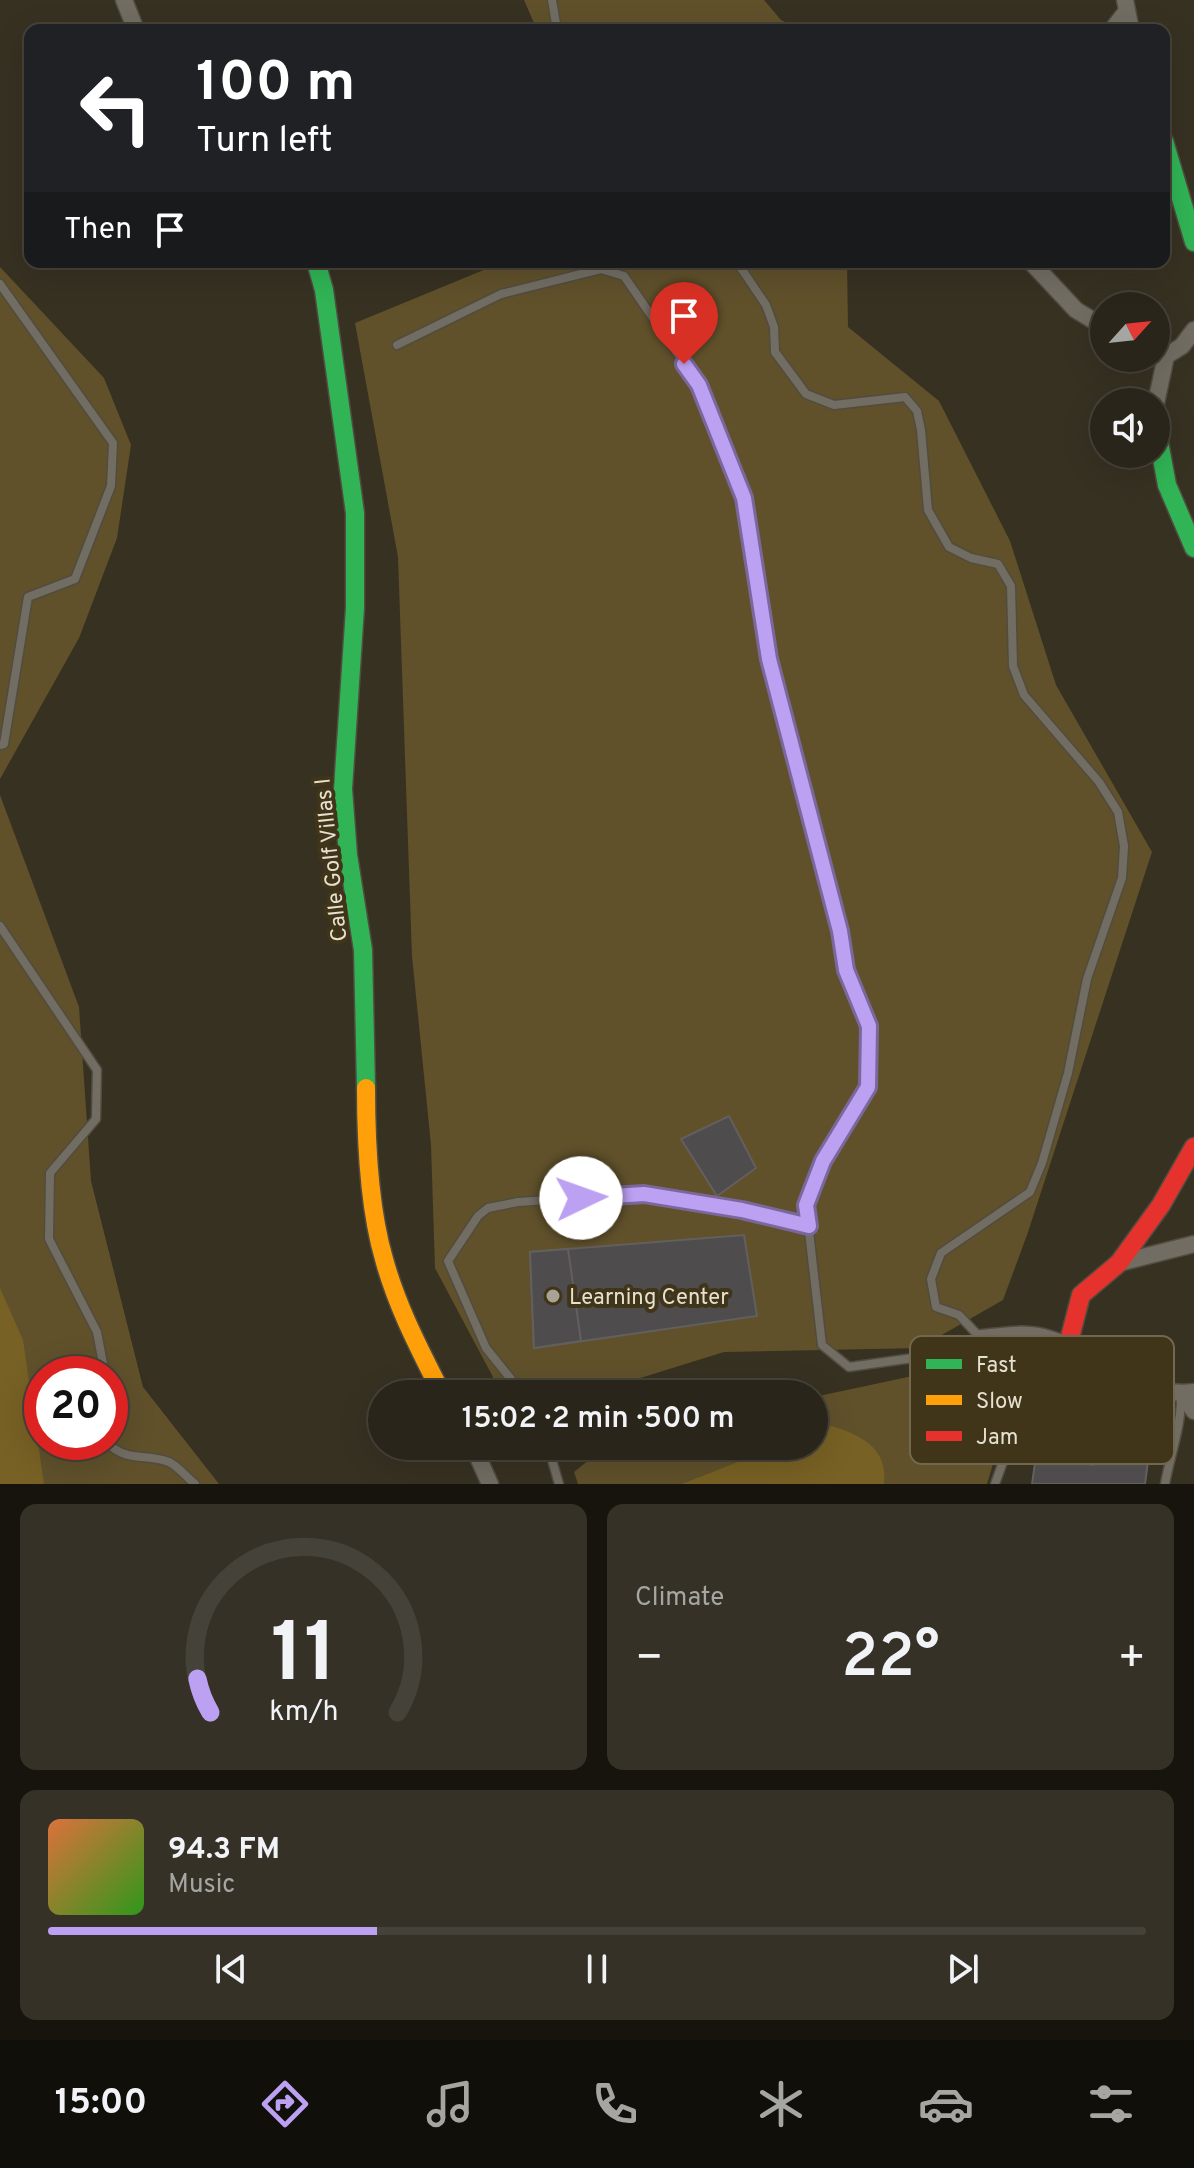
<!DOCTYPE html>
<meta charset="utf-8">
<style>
body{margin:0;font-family:Overpass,sans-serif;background:#353127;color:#f1f3f6;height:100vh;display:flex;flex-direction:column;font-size:30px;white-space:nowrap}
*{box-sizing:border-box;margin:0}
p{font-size:26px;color:#a5a5a2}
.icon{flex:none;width:44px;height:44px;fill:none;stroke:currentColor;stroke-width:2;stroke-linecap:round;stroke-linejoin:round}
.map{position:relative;height:1484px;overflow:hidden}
.drawer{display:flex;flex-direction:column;gap:20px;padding:20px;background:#17140e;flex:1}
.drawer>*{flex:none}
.top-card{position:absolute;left:24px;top:24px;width:1146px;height:244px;border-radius:16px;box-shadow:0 8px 32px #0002,0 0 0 2px #454239;background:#202124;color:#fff;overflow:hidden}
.needle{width:52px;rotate:63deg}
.tools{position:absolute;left:1090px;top:292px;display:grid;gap:16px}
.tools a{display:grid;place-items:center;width:80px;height:80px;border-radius:50%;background:#29251a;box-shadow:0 8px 32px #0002,0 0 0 2px #454239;font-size:40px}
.speed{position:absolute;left:24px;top:1356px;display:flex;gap:16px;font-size:40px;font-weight:700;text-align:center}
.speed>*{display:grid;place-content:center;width:104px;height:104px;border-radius:50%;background:#29251a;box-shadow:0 8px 32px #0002,0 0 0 2px #454239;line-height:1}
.speed .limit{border:12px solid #d22;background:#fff;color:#111}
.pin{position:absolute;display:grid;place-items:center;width:68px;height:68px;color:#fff;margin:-82px -34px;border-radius:50% 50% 50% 0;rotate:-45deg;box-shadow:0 0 8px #0007}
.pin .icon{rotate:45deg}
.me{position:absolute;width:88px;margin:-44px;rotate:87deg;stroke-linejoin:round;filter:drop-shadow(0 0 6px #0008)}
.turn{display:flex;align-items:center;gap:28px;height:168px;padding:0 40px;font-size:36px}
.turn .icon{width:104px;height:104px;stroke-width:2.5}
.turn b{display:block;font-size:56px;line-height:68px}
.then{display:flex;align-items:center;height:76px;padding:0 40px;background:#0003;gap:16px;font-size:30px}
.big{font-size:60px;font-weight:600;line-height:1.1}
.drawer .tile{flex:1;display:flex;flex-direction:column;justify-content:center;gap:12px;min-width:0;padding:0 28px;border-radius:16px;background:#353127}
.drawer .dial{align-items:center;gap:0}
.dial svg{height:208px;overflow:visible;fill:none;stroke:#454239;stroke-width:7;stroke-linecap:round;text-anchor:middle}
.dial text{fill:#f1f3f6;stroke:none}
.song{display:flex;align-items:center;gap:24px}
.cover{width:96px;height:96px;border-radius:12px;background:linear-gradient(135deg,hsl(20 70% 55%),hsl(110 70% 35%))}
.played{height:8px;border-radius:4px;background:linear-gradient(90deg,#bca0f2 30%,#454239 30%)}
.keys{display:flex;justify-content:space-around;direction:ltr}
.heat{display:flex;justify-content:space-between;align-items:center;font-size:44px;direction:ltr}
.drawer .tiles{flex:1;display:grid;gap:20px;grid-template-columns:1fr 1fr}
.tile:last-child{grid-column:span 2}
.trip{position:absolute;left:368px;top:1380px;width:460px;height:80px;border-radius:40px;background:#29251a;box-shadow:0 8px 32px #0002,0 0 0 2px #454239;font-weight:600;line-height:80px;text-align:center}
.menu{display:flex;height:128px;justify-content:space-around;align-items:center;background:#100f0a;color:#a5a5a2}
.menu .icon{width:56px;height:56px}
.menu .active{color:#bca0f2}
.menu b{font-size:36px;color:#f1f3f6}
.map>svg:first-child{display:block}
.green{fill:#60512b;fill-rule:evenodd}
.water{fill:#786124}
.building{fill:#4f4c4e;stroke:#625f5e;stroke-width:2}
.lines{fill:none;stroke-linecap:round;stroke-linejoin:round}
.lane-casing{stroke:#514c40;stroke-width:11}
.street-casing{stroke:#514c40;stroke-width:19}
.fast-casing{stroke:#514c40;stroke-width:21}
.slow-casing{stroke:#514c40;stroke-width:21}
.jam-casing{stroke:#514c40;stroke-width:21}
.lane{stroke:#716d63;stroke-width:8}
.street{stroke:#716d63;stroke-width:16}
.fast{stroke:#30b455;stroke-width:18}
.slow{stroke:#ff9f0a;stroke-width:18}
.jam{stroke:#e5322d;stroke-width:18}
.route-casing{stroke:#7a689d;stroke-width:20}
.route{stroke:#bca0f2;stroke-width:14}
.poi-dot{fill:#a9a393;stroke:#403519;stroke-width:3}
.labels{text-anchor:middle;stroke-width:8;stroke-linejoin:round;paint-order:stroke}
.street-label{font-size:22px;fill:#e6e0d0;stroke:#403519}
.poi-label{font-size:22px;fill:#e6e0d0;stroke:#403519;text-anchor:start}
.key{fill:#403519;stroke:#726850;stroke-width:2}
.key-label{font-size:22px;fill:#e6e0d0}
</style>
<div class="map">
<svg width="1194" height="1484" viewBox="0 0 1194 1484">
<rect width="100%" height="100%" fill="#373122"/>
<g class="green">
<path d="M524,0H764L781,20L801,30H537Z"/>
<path d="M503,262H847L848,327L939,401L1010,541L1056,685L1152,852L1027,1235L1003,1300L919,1348L724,1352L589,1394H502L435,1268L431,1145L412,956L398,557L355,323Z"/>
<path d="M0,267L104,378L131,445L117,538L79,638L0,779Z"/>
<path d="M0,795L79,1007L91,1181L143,1387L219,1484H7L0,1395ZM42,1374H110V1442H42Z"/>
<path d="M983,1361L1005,1424L987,1484H578L574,1472L606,1446H814V1397Z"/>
</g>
<g class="water">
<path d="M0,1288L23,1340L44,1484H0Z"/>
<path d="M832,1426C862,1436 888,1448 884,1484H682L743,1460L765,1446H814V1430Z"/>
</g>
<g class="building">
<path d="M729,1116L756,1168L717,1196L681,1139Z"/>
<path d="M744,1235L757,1316L534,1348L530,1252Z"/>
<path d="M568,1249L581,1341L534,1348L530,1252Z"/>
<path d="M1114,1388L1155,1408L1145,1484H1032L1037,1449L1092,1465Z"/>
</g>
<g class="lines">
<defs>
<g id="lane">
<path d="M552,0L557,30"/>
<path d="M737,262L766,305L774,327L775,352L806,394L834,405L905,397L917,411L921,430L928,510L949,547L971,558L998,564L1011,586L1013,666L1024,695L1099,782L1118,812L1124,846L1122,878L1087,979L1068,1073L1042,1163L1030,1192L941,1253L931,1279L936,1307L959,1315L1003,1362L1016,1385L1019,1417L995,1484"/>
<path d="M0,284L113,443L111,486L75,579L28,597L4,744L0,745"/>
<path d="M397,345L501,294L601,269L624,276L699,385L744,498L769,659L840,931L846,970L869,1026L868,1087L823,1161L806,1205L822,1345L849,1367L913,1358L981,1338"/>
<path d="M0,926L97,1070L96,1119L50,1173L49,1239L97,1332L105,1374"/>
<path d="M523,1394L486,1348L448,1261L478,1216L488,1208L518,1202L644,1194L742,1210L809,1226"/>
<path d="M106,1442C127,1463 146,1453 169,1462C178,1466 187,1478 195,1484"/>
<path d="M548,1446L559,1484"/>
<path d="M1165,1484C1170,1456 1181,1427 1181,1399"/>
</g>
<g id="street">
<path d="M124,0L136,30"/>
<path d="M1125,0L1131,30"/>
<path d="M1112,30L1126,12"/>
<path d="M1031,262L1076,310L1104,327"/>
<path d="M1166,356L1182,346L1194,330"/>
<path d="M1156,403L1166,356"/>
<path d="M1119,1263L1194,1244"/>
<path d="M981,1338C1001,1336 1023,1332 1043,1337C1093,1349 1141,1400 1194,1392"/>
<path d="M1182,1394L1194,1411"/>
<path d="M473,1446L490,1484"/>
</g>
<g id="fast">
<path d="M1164,141L1194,242"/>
<path d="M316,262L324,290L355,513V608L343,789L348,855L363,950L366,1088"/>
<path d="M1156,426L1167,485L1194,548"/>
</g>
<path id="slow" d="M366,1088C366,1141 369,1208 384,1259C397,1307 420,1350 442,1394"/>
<path id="jam" d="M1068,1345L1081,1295L1119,1263L1161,1205L1194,1147"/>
</defs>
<use href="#lane" class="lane-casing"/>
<use href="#street" class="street-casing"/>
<use href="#fast" class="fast-casing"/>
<use href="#slow" class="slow-casing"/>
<use href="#jam" class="jam-casing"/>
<use href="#lane" class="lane"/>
<use href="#street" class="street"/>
<use href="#fast" class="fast"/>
<use href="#slow" class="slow"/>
<use href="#jam" class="jam"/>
</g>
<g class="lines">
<defs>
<path id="route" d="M581,1198L644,1194L742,1210L809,1226L806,1205L823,1161L868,1087L869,1026L846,970L840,931L769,659L744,498L699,385L684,364"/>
</defs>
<use href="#route" class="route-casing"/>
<use href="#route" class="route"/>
</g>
<circle class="poi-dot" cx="553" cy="1296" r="8"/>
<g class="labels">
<g class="street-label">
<text transform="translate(330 860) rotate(-96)" y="8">Calle Golf Villas I</text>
</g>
<g class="poi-label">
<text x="569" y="1304">Learning Center</text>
</g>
</g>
<rect x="910" y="1336" width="264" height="128" rx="12" class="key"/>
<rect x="926" y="1359" width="36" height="10" fill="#30b455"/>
<rect x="926" y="1395" width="36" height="10" fill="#ff9f0a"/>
<rect x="926" y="1431" width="36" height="10" fill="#e5322d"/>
<g class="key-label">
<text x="976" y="1372">Fast</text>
<text x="976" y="1408">Slow</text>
<text x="976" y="1444">Jam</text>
</g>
</svg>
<div class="tools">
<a><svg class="needle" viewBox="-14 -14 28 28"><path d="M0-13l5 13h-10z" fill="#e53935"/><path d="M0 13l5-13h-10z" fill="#a5a5a2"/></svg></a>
<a><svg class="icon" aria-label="sound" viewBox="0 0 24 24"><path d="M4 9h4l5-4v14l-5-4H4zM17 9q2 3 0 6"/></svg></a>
</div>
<div class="speed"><div class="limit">20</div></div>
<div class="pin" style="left:684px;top:364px;background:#d93025"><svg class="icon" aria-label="arrive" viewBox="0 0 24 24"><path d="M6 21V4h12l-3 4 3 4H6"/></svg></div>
<svg class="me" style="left:581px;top:1198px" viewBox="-20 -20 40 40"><circle r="19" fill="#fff"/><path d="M0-13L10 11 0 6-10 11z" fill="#bca0f2"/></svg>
<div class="trip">15:02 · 2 min · 500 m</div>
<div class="top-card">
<div class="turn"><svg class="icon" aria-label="left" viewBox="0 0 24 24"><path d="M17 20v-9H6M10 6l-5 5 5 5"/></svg><div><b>100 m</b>Turn left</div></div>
<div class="then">Then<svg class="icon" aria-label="arrive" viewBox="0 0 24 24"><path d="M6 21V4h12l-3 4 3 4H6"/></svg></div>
</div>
</div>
<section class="drawer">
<div class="tiles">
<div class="tile dial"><svg viewBox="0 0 100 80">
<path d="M14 69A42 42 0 1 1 86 69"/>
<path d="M14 69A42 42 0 0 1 9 56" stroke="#bca0f2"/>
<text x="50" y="56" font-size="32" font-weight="700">11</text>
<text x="50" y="72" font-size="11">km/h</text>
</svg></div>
<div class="tile"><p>Climate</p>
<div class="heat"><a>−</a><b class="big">22°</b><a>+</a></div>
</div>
<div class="tile">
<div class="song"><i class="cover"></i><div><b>94.3 FM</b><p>Music</p></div></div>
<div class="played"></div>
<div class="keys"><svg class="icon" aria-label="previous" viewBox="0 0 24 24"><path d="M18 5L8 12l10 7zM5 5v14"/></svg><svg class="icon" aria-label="pause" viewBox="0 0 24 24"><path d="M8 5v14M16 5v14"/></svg><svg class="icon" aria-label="next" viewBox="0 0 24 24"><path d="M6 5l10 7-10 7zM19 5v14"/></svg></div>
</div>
</div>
</section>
<nav class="menu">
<b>15:00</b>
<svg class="icon active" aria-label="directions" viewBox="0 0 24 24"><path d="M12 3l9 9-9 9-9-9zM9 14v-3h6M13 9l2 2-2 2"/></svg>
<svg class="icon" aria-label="music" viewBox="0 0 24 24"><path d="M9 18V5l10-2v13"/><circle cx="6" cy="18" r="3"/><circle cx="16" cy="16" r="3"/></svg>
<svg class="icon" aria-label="phone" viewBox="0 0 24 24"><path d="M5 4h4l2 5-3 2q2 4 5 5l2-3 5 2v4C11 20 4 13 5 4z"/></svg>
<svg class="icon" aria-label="climate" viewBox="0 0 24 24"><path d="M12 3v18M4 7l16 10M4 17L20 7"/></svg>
<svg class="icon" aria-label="car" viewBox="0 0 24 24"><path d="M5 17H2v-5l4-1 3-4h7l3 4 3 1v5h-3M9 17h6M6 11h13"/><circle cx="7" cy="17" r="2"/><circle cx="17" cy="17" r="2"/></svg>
<svg class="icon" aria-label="filters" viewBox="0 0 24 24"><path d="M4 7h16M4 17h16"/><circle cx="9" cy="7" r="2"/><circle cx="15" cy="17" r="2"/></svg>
</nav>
